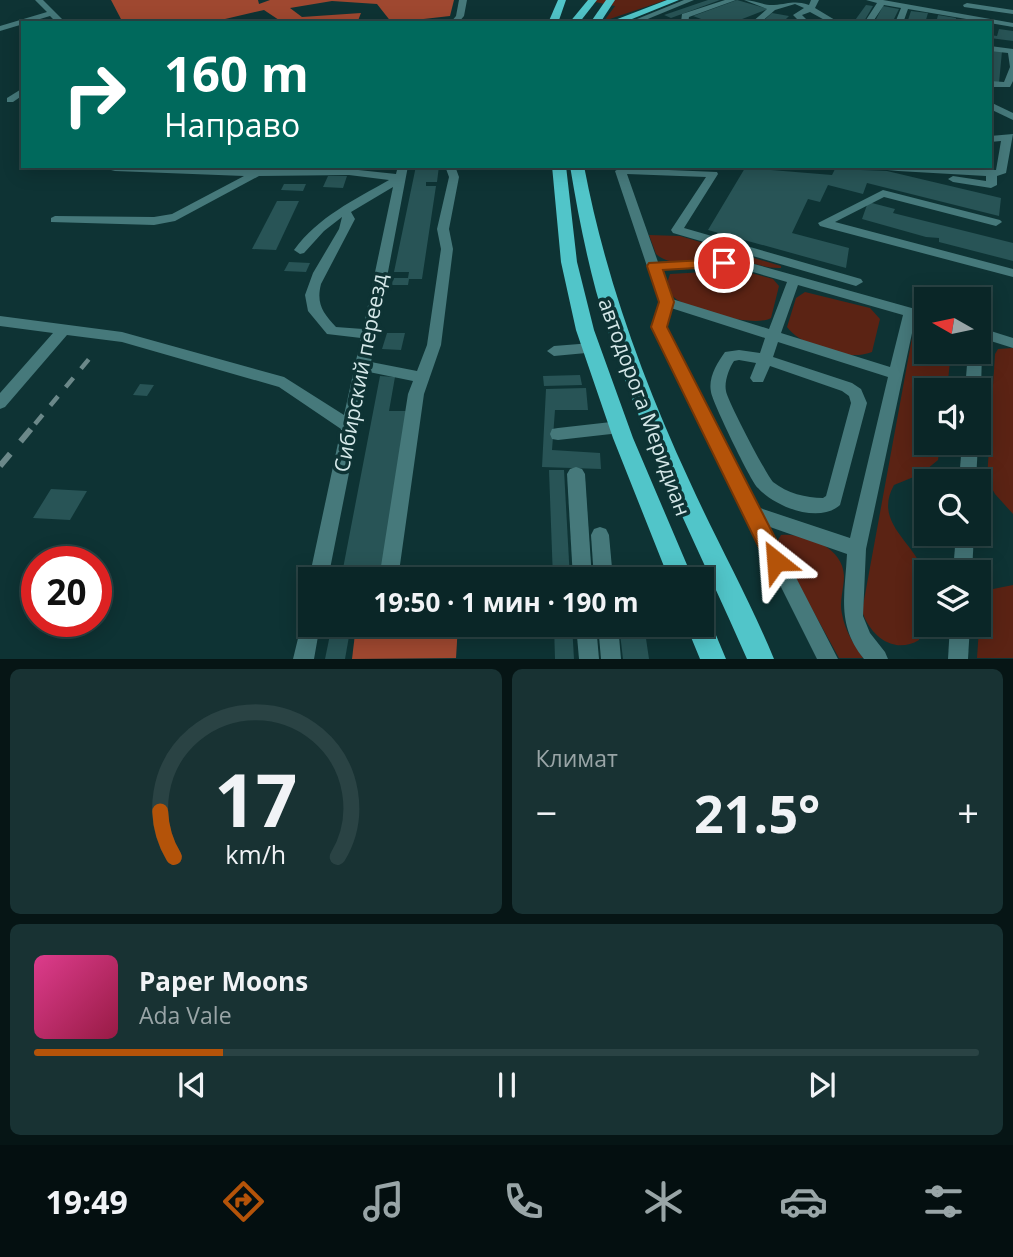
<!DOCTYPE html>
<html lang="ru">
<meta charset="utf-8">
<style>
body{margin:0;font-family:"Open Sans",sans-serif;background:#183233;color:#f1f3f6;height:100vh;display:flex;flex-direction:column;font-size:26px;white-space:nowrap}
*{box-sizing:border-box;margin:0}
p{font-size:23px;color:#99a5a7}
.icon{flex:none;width:38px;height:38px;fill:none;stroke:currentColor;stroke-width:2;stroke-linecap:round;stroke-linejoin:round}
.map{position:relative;height:659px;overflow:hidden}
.drawer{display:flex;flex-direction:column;gap:10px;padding:10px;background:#061515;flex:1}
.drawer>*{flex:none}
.hud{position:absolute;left:21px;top:21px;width:971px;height:147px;border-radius:0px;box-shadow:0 4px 18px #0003,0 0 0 2px #2a4344;background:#00695c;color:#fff;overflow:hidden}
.needle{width:46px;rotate:279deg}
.buttons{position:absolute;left:914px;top:287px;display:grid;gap:14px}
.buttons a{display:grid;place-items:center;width:77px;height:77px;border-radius:0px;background:#0a2627;box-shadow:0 4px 18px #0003,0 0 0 2px #2a4344;font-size:35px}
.speed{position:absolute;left:21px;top:546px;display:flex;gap:14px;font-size:35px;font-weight:700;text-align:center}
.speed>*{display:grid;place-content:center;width:91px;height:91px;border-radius:50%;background:#0a2627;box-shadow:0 4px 18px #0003,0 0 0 2px #2a4344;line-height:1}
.speed .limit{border:10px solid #d22;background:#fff;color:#111}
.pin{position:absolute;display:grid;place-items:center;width:60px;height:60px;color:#fff;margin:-30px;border:4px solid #fff;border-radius:50%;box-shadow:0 2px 7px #0007}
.me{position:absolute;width:77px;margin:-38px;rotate:332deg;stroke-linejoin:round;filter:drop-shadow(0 0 5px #0008)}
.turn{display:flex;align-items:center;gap:24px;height:147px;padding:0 28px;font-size:32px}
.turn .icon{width:91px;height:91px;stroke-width:2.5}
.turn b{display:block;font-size:49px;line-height:60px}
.big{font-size:52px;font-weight:700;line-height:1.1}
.drawer .card{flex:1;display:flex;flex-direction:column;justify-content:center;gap:10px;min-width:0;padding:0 24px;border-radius:10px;background:#183233}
.drawer .dial{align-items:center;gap:0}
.dial svg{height:182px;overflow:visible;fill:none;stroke:#2a4344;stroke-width:7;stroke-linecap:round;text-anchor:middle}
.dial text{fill:#f1f3f6;stroke:none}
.song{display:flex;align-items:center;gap:21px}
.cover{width:84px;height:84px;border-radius:10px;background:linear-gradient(135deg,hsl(330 70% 55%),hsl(340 70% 35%))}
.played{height:7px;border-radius:4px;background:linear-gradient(90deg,#b45309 20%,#2a4344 20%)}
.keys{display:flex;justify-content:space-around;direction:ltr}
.heat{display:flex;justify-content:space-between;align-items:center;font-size:38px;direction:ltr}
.drawer .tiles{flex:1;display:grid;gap:10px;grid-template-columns:1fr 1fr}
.card:last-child{grid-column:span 2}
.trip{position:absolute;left:298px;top:567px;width:416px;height:70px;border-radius:0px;background:#0a2627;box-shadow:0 4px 18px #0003,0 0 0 2px #2a4344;font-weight:700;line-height:70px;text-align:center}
.tabs{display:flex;height:112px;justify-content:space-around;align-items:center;background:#040f10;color:#99a5a7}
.tabs .icon{width:49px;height:49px}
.tabs .selected{color:#b45309}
.tabs b{font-size:32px;color:#f1f3f6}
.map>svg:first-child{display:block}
.green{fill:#5b2314}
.forest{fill:#9f4830}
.building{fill:#285456}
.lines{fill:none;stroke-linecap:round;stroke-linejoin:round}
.minor{fill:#46797b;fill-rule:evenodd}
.major{fill:#51c5c9;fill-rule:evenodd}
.rail-far1{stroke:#6b8889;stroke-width:4.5;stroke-dasharray:12 12;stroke-linecap:butt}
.rail{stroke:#6b8889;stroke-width:6;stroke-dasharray:16 16;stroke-linecap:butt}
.route{fill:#b45309;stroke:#753606;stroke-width:2}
.labels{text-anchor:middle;stroke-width:7;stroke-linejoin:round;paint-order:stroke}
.street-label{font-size:21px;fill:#d5e8e9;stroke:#0e3334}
</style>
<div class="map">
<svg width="1013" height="659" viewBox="0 0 1013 659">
<rect width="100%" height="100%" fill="#0e3334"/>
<g class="green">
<path d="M585,0H666L604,21L615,6Z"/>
<path d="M649,235L680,236L781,266V268C764,269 748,260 732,259C709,257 674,271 656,254Z"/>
<path d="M740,270L773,279L779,286L771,318C754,328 692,310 676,299C672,296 669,291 666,286L670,274Z"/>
<path d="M805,292L870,308L880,319L872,352C849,362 801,346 787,327L796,298Z"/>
<path d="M926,323V352H951L947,390H926V443H940L938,460L921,474L894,485C873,523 914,541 924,573C930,593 921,620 919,640C894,655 870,636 862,611L914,327Z"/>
<path d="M1013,348V514L995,494L987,479L995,354L998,349Z"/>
<path d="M781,535C806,533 843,547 844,576C844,589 839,601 842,614C845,631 854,644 863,658H839L780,551L778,540Z"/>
<path d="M1013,585V658H977L981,599L993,589Z"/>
</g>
<g class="forest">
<path d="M111,0H258L259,4L270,0H454L450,16L406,21L410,23H392L377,4L332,1L290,8L302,17L361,13L357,23H270L279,20L264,10L208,23H174L175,20L122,21Z"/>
<path d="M392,625H458L456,658L352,659L355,634Z"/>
</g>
<g class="building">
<path d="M708,0H720L671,18L664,15Z"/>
<path d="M737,0L768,9L732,23H712L693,16Z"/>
<path d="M866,5L873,6L863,23H853Z"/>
<path d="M883,6L899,9L892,23H874Z"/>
<path d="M911,11L928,13L925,23H907Z"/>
<path d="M772,13L789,16L782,23H761Z"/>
<path d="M938,15L956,18L955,23H936Z"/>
<path d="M999,29L1013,31V41L990,38V35L997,36Z"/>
<path d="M990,49L1002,51L999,83L990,82Z"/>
<path d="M416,166H439L437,182H426V186H436L422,279H409L408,285H392L393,278H408L409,272H394Z"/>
<path d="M745,168L832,175L835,169L887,171L1001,198L999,216L867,183L863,194L828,185L820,202L808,199L792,233L849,248L846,268L708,230Z"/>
<path d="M328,176H347L343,188L323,187Z"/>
<path d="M284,184H306L303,191L281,190Z"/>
<path d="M277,201H299L276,250L252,249Z"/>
<path d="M868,202L895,209L893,213L1013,243V261L939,242V238L926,237L862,219Z"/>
<path d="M289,262L310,263L306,272L284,271Z"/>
<path d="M387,333H405L401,350L382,349Z"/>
<path d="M580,375L582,385L544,386L543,376Z"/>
<path d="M380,376L395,377L389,411H406L380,579H341Z"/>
<path d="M140,384L154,385L147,396L133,395Z"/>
<path d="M586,388L588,410H555L552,450L600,453L601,469L542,467L546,389Z"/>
<path d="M549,470H564L570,579H553Z"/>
<path d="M51,489L87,491L70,520L33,518Z"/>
<path d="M613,573H637L638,579H614Z"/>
<path d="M332,625H351L345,659H325Z"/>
<path d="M554,625H572L574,659H555Z"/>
<path d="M619,625H644L649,659H623Z"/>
</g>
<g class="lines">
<g class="minor">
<path d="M35,0H43L66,23H57L50,16L0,31V26L47,12Z"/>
<path d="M459,0H467L464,16L458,23H450L456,16Z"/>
<path d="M684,0H694L638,23H627Z"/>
<path d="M725,0H736L689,17L688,23L681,22L682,14Z"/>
<path d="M744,0C755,0 765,6 774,5C789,4 794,0 809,5L811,0H819L815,8L840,23H830L810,12L802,15L810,23H801L793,15L804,8L795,4L775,10L760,23H751L767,9Z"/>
<path d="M866,0H883L1013,23V27L908,9L903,23H895L901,8L884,5L872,23H864L877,3Z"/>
<path d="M967,3L1013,10V14L964,7L963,5Z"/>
<path d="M990,46L1013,49V81L1010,87H990V81L1004,82L1010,67L1008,53L990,51Z"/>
<path d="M23,88V95L13,102H7V98Z"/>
<path d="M990,102L1013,113V120L990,109Z"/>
<path d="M1013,134L1006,173L997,176V185L991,188L953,182L948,179L953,176L986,181V176L898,171L877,169L872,166L996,170L1001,141L990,142V136Z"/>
<path d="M111,166L256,170L349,169L396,174L398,166H408L371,362L417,371L427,345L441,249L437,229L449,177L445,166H455L459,177L449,229L453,249L441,345L424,394L398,579H379L408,394L413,381L369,372L328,579H309L341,429L279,387L122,342L67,335L5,407L0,409V393L53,333L0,326V316L122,332L284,377L344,415L361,338L327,334L308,311L305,295L313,273L339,229L342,217L324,231L304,253L300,254L294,250C318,217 354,200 389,180L349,175L259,176L175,221L154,225L51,222V218L55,216L154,217L172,214L244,176L115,171L111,170ZM393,187L363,329L336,327C323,313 316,304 321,284L355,219L351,212Z"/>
<path d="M620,168L717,172L718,174L684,228L861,279L863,282L856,286L673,233L671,230L706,177L627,174L658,262L736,259L926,312V322L915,319L866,549L863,616L870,633L885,652L888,659H864C836,625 845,594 847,554L770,527L838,659H817L747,519L744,517L741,512L742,509L652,327L659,302L615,171ZM736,267L787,282L769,329L672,299L661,270ZM798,285L903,315L890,367L781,333ZM671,308L765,338L760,353L739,350L725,352C717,363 708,378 711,392C712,401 751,482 758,488C775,507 819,524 840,505L867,403L861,389L852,383L773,357L778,342L888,377L850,538L760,508L666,327ZM739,360L756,363L750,378L753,382H763L770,366L842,391L849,396L851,403L826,496L823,498C806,498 787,493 773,482C767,476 727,400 726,391C724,382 729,368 734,361Z"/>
<path d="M883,190L1000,220L1002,222L996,226L884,197L835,222L1013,269V277L820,226L818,223Z"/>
<path d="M978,327L1013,338V348L978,337Z"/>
<path d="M592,343L599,348L597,352L554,356L547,351L554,346Z"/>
<path d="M978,348L982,352L981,390L978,394V390H965L968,352H978Z"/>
<path d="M620,421L626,423L628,427L626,431L620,433L558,440L552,439L550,434L552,429L558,428Z"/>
<path d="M962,443H978L976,481H959Z"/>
<path d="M576,467L582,469L585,474L592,579H573L567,474L570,469Z"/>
<path d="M600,527L606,529L609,535L613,579H594L591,535L594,529Z"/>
<path d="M956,534H974L972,572H953Z"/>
<path d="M310,615V625H320L314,659H293L303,618Z"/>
<path d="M372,625H393L389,633L382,636L375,633Z"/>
<path d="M576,625H596L599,659H579Z"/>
<path d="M598,625H618L621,659H601Z"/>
<path d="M950,625H970L968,659H948Z"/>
</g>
<g class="major">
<path d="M558,0H566L558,23H548Z"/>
<path d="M588,0H597L579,23H569Z"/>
<path d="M606,0H615L600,23H590Z"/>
<path d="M667,0H679L622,23H607Z"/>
<path d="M552,166H566L577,262L594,330L633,438L693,579H669L613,438L576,330L561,262Z"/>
<path d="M570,166H584C605,276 642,378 689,480C716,540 749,598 774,659H747C694,538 631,418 596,291C585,250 577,208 570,166Z"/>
<path d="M702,614L708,616L726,659H700L686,625H702Z"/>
</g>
<path class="rail-far1" d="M35,424L94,353"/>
<path class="rail" d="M0,466L36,423"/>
</g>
<path class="route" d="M724,259L729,260V266L663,270L674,302L667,327L787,561L784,568L776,571L769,568L651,327L659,302L647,266L649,263Z"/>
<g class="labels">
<g class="street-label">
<text transform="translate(361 373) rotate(-79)" y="7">Сибирский переезд</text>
<text transform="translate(644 407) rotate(70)" y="7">автодорога Меридиан</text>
</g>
</g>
</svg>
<div class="buttons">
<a><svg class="needle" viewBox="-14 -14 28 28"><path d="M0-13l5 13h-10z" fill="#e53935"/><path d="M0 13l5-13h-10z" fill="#99a5a7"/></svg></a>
<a><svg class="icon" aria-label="sound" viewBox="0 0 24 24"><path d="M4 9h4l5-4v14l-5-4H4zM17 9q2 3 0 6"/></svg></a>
<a><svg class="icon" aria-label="search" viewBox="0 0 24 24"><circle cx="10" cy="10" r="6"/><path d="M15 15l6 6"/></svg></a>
<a><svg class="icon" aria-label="layers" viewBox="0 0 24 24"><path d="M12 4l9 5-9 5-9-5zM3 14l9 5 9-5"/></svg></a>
</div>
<div class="speed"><div class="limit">20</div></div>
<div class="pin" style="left:724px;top:263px;background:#d93025"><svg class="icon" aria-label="arrive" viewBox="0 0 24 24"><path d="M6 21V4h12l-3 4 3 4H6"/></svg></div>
<svg class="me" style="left:776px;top:561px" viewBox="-20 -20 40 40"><path d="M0-17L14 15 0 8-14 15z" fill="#b45309" stroke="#fff" stroke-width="4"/></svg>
<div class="trip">19:50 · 1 мин · 190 m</div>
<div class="hud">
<div class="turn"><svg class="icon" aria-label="right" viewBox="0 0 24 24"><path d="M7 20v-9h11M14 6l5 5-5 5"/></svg><div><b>160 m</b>Направо</div></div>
</div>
</div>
<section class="drawer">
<div class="tiles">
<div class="card dial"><svg viewBox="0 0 100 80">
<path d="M14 69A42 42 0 1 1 86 69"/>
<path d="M14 69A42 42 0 0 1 8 49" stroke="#b45309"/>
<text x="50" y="56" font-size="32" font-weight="700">17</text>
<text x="50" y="72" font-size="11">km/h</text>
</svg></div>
<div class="card"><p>Климат</p>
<div class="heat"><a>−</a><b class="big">21.5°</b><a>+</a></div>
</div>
<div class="card">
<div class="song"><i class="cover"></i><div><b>Paper Moons</b><p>Ada Vale</p></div></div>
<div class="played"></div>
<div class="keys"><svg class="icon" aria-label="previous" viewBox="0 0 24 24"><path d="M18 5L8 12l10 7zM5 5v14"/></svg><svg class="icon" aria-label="pause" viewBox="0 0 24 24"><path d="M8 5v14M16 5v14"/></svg><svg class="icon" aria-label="next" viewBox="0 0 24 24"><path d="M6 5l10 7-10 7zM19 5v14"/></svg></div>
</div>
</div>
</section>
<nav class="tabs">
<b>19:49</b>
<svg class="icon selected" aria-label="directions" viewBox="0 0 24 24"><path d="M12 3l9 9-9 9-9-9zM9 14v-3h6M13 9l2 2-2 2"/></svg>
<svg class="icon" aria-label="music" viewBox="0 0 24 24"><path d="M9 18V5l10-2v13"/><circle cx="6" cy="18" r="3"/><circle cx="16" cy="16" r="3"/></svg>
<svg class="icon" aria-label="phone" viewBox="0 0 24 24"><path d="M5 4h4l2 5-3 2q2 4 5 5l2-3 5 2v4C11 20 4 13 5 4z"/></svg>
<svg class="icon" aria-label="climate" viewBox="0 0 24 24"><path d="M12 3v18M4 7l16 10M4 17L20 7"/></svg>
<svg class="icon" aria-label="car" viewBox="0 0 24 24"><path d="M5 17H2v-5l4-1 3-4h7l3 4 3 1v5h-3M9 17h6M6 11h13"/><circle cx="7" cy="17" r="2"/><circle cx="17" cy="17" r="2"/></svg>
<svg class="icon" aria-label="filters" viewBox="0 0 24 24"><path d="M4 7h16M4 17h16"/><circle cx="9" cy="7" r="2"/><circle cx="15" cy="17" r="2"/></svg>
</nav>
